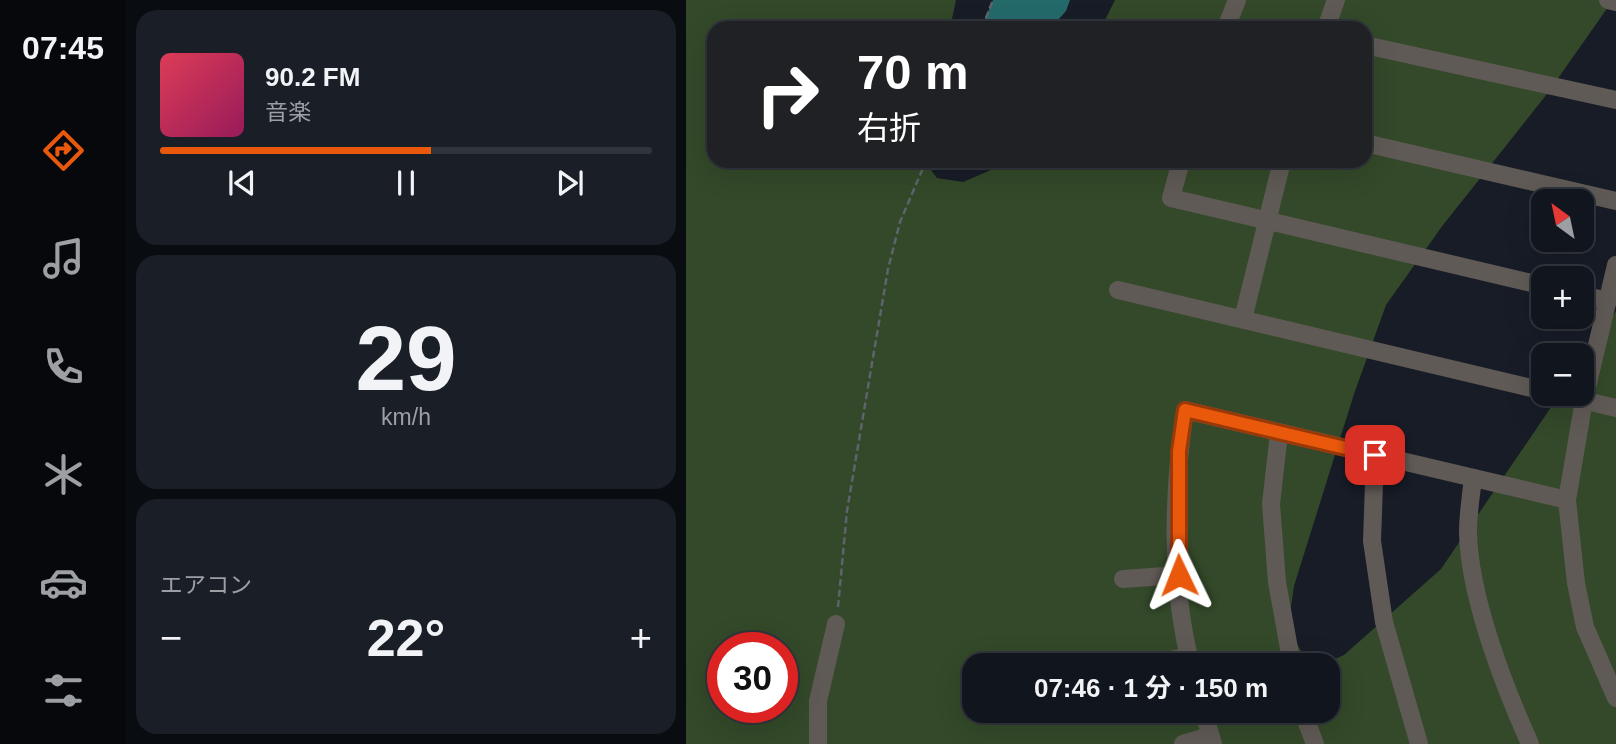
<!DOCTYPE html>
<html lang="ja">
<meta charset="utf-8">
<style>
body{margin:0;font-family:Arial,"Noto Sans JP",sans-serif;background:#1a1e26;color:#f1f3f6;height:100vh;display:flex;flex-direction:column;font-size:26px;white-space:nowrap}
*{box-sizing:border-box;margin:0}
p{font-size:23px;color:#9c9fa4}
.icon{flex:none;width:38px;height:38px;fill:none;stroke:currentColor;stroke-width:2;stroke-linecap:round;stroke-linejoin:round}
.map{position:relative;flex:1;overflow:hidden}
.drawer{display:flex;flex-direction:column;gap:10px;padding:10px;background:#090c10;width:560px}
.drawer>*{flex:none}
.banner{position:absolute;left:21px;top:21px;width:665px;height:147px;border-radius:21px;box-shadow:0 7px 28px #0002,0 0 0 2px #30343b;background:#202124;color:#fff;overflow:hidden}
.needle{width:46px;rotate:327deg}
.tools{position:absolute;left:845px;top:189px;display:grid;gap:14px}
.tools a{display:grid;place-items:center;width:63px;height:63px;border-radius:14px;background:#11151d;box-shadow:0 7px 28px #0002,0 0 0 2px #30343b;font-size:35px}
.speed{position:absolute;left:21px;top:632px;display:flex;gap:14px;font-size:35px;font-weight:700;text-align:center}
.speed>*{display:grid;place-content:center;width:91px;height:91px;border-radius:50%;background:#11151d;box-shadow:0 7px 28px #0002,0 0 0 2px #30343b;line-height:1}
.speed .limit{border:10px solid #d22;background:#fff;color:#111}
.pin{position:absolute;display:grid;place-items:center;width:60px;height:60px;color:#fff;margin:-30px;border-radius:14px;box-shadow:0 4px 10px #0006}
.me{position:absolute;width:77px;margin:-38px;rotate:358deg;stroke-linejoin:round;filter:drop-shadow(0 0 5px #0008)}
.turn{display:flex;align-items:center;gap:24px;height:147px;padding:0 35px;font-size:32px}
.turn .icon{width:91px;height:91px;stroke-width:2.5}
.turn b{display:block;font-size:49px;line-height:60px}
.big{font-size:52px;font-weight:700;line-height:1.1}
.drawer .card{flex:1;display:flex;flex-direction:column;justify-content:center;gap:10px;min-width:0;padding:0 24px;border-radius:21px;background:#1a1e26}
.drawer .dial{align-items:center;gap:0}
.dial b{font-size:91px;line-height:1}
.song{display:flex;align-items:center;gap:21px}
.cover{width:84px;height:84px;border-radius:10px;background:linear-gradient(135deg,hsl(350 70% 55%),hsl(330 70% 35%))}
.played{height:7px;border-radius:4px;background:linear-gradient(90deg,#ea580c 55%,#30343b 55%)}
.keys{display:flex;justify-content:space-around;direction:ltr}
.heat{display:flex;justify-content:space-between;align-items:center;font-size:38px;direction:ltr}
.trip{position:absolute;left:276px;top:653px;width:378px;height:70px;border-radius:21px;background:#11151d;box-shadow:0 7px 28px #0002,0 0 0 2px #30343b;font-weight:700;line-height:70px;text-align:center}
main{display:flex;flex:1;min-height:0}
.tab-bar{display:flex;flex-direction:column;width:126px;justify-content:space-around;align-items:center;background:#07080c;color:#9c9fa4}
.tab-bar .icon{width:49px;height:49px}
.tab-bar .on{color:#ea580c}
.tab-bar b{font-size:32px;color:#f1f3f6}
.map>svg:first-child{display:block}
.green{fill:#334929;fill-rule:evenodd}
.water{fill:#246a6b}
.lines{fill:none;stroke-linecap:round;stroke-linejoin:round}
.path{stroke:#5e636c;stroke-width:2.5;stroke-dasharray:7 3.5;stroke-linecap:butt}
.minor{stroke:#605a56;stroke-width:18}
.route-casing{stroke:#983908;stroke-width:18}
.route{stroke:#ea580c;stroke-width:12}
</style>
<main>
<nav class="tab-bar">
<b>07:45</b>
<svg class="icon on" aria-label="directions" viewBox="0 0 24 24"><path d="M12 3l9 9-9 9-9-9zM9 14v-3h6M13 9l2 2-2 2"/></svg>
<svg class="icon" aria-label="music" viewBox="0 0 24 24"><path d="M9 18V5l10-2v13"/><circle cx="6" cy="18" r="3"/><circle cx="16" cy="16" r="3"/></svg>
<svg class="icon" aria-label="phone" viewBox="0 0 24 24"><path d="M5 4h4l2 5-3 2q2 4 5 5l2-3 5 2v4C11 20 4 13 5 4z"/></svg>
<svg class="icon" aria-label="climate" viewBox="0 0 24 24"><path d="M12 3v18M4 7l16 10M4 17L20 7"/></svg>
<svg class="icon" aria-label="car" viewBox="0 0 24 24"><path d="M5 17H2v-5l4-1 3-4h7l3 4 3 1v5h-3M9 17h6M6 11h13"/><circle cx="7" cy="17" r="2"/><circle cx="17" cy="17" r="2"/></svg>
<svg class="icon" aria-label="filters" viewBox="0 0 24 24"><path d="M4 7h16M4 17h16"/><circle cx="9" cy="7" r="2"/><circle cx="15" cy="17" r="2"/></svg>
</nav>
<section class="drawer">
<div class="card">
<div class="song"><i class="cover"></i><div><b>90.2 FM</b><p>音楽</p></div></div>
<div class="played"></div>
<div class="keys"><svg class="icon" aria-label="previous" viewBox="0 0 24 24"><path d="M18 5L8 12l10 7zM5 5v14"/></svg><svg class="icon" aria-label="pause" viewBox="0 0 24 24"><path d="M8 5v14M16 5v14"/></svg><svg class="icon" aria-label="next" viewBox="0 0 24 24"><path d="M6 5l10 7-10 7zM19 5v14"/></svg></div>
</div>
<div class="card dial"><b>29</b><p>km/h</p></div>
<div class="card"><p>エアコン</p>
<div class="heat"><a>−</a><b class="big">22°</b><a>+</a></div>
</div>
</section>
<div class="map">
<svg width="930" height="744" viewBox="0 0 930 744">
<rect width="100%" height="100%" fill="#171c27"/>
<path class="green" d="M0,0H270L264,28H28V161H238L251,178L277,182L326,161H679V28H415L429,0H927L861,94L757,225L700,305L668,394L608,586L602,627L622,664H638L658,655L755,569L874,394H896V361L930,311V744H0ZM37,648H96V707H37ZM289,665H642V710H289Z"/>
<path class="water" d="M307,0H384L380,11L365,28H295Z"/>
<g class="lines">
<g class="path">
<path d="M296,28L307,0"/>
<path d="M152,607L161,511L202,269L214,222L240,161"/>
</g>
<g class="minor">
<path d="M922,0L930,2"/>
<path d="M540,28L551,0"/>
<path d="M640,28L650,0"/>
<path d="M679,45L930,100"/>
<path d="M679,143L930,201"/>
<path d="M495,161L485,198L858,286"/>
<path d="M930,265L898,400L881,500L890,583L899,627L930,698"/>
<path d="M432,290L858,391"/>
<path d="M896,295L922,301"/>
<path d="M557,319L596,161"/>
<path d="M871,394L930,408"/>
<path d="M593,433L585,504L591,582L606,665"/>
<path d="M689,455L686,541L698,622L733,744"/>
<path d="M787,478C785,496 782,514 782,532C783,596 818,686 844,744"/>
<path d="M437,579L493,575"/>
<path d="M453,665L503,657"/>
<path d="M505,665C484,585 487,491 499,410L881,500"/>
<path d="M517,710L527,744"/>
<path d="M616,710L629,744"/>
<path d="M132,744V701L150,624"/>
<path d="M497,744L524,736"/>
</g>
</g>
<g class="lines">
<defs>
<path id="route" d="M493,575V451L499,410L689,455"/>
</defs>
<use href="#route" class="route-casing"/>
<use href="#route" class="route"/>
</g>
</svg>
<div class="tools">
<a><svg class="needle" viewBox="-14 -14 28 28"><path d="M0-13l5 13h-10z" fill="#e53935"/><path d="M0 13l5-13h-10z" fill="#9c9fa4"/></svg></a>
<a>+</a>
<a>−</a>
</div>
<div class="speed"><div class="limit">30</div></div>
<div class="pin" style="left:689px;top:455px;background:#d93025"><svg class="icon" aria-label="arrive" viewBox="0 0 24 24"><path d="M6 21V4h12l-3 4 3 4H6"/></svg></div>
<svg class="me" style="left:493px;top:575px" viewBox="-20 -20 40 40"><path d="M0-17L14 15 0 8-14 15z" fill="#ea580c" stroke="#fff" stroke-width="4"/></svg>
<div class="trip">07:46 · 1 分 · 150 m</div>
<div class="banner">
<div class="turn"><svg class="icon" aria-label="right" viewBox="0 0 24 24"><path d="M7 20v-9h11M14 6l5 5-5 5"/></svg><div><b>70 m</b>右折</div></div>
</div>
</div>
</main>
